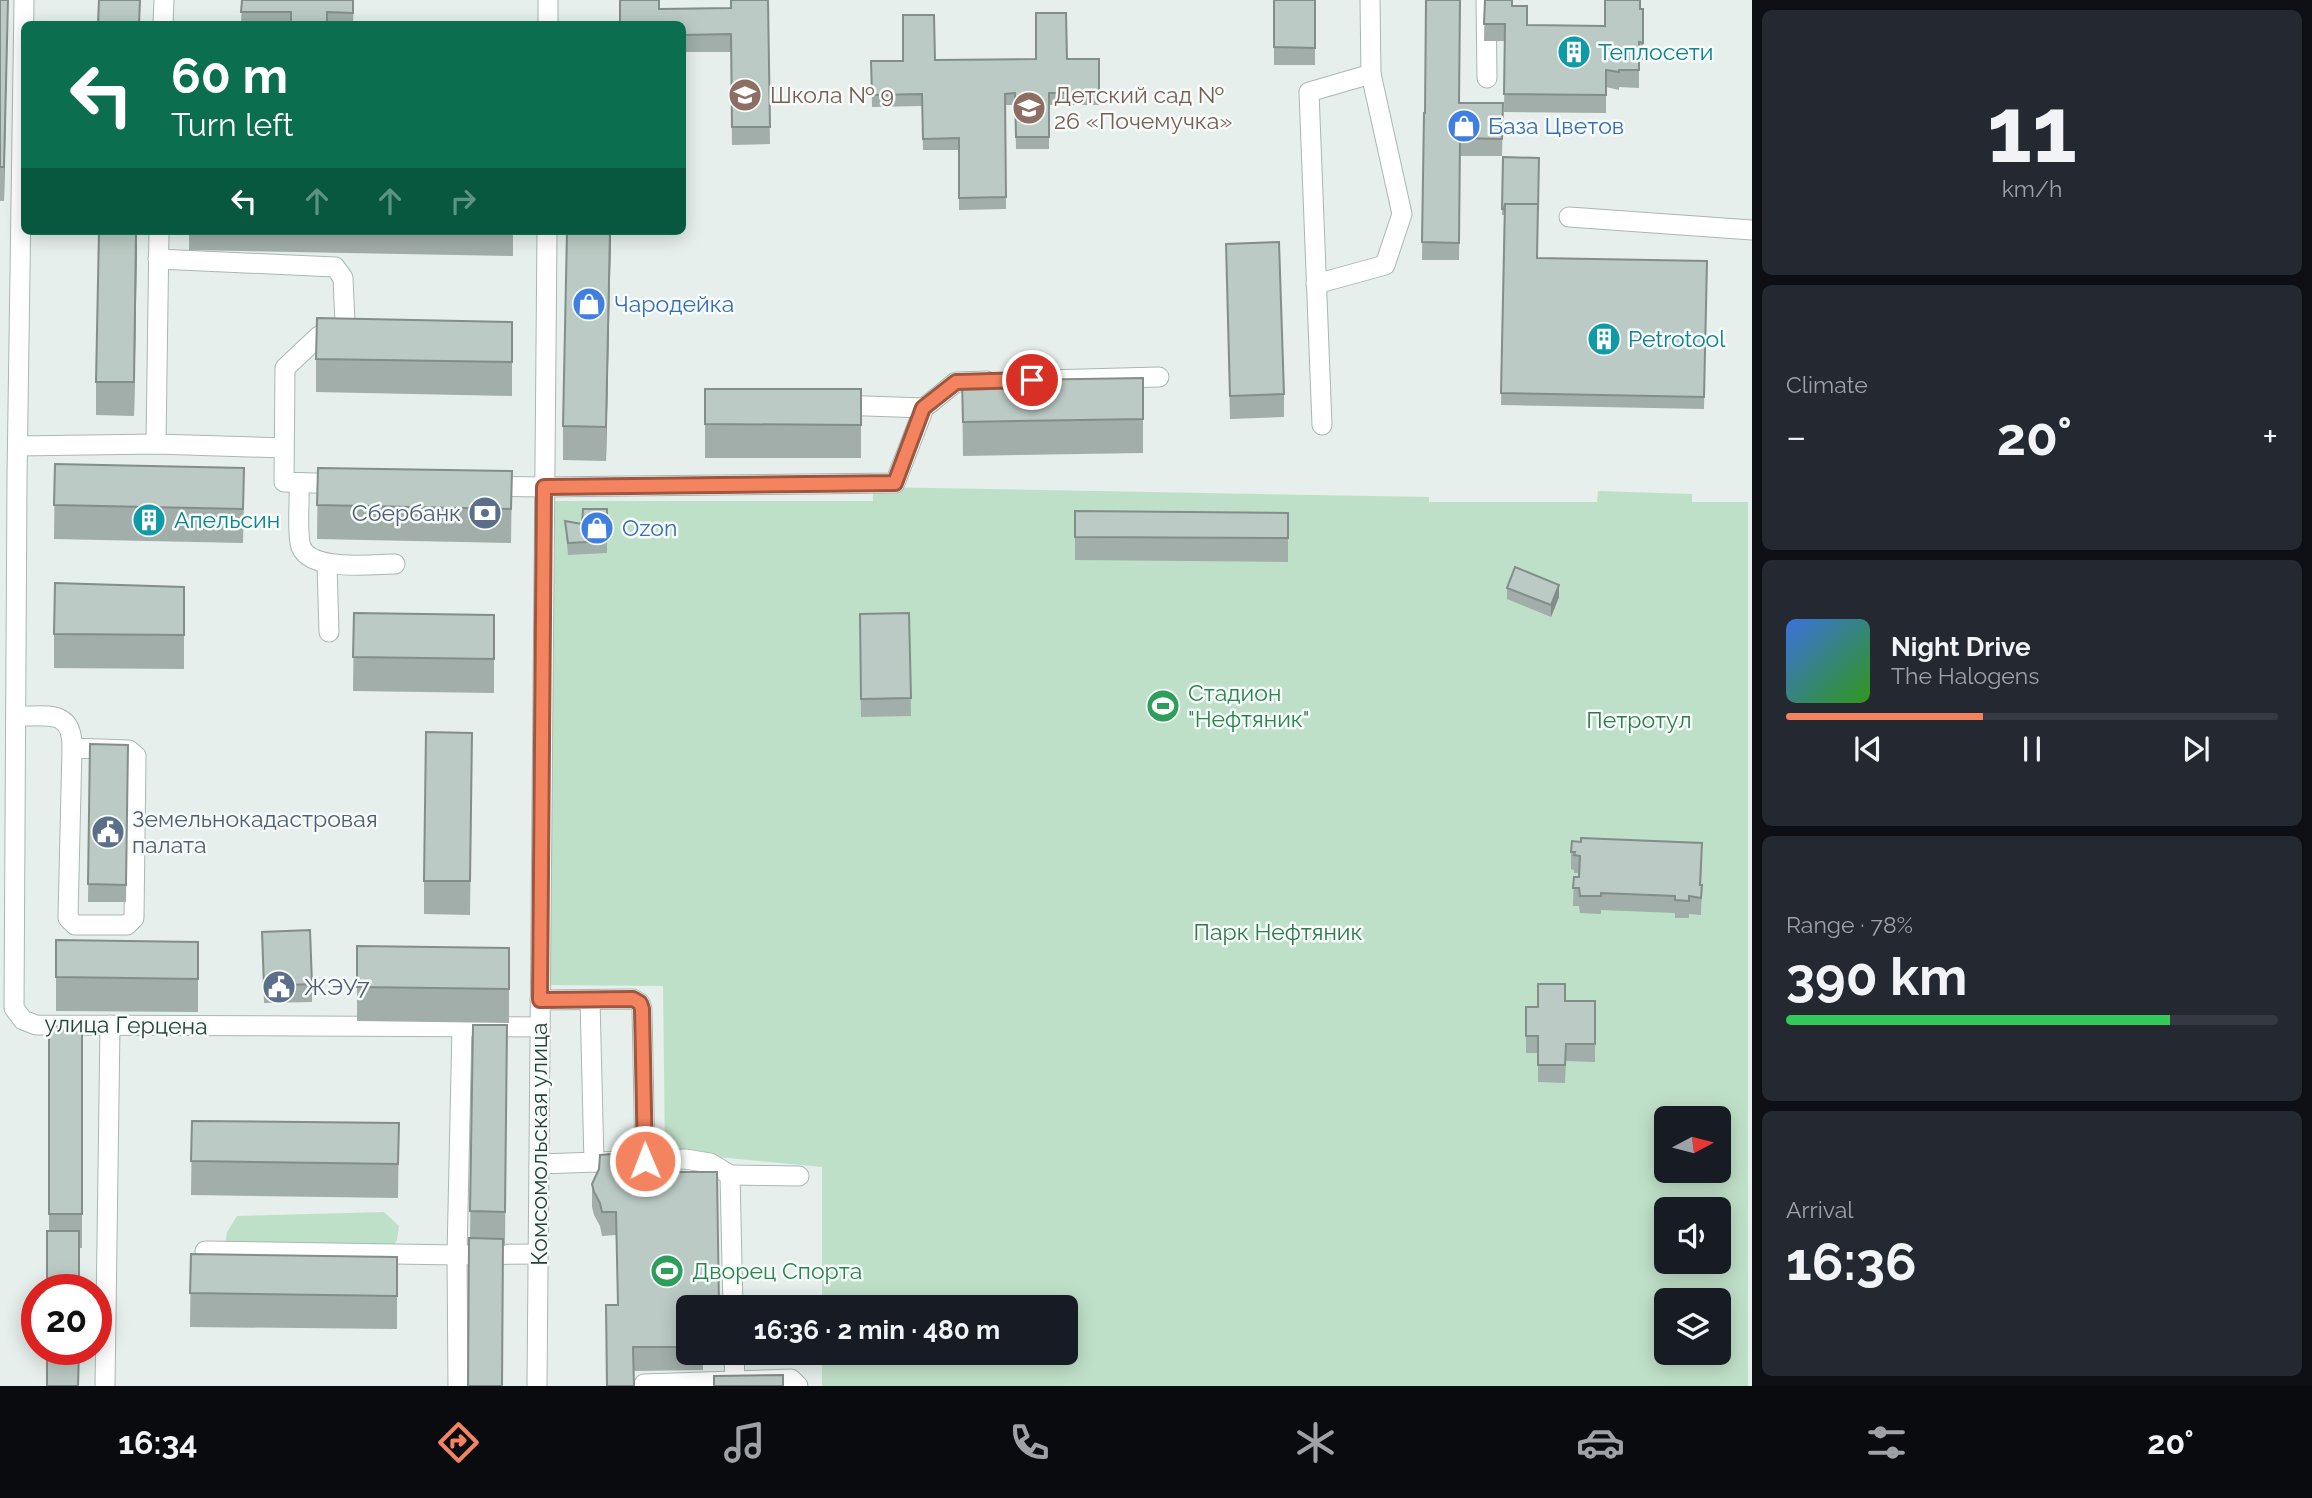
<!DOCTYPE html>
<meta charset="utf-8">
<style>
body{margin:0;font-family:Raleway,sans-serif;background:#242831;color:#f1f3f6;height:100vh;display:flex;flex-direction:column;font-size:26px;white-space:nowrap}
*{box-sizing:border-box;margin:0}
p{font-size:23px;color:#9ea1a6}
.icon{flex:none;width:38px;height:38px;fill:none;stroke:currentColor;stroke-width:2;stroke-linecap:round;stroke-linejoin:round}
.map{position:relative;flex:1;overflow:hidden}
.drawer{display:flex;flex-direction:column;gap:10px;padding:10px;background:#0d0f14;width:560px}
.drawer>*{flex:none}
.banner{position:absolute;left:21px;top:21px;width:665px;height:214px;border-radius:10px;box-shadow:0 4px 18px #0003;background:#0b6e4f;color:#fff;overflow:hidden}
.needle{width:46px;rotate:83deg}
.fabs{position:absolute;left:1654px;top:1106px;display:grid;gap:14px}
.fabs a{display:grid;place-items:center;width:77px;height:77px;border-radius:10px;background:#171b24;box-shadow:0 4px 18px #0003;font-size:35px}
.speed{position:absolute;left:21px;top:1274px;display:flex;gap:14px;font-size:35px;font-weight:700;text-align:center}
.speed>*{display:grid;place-content:center;width:91px;height:91px;border-radius:50%;background:#171b24;box-shadow:0 4px 18px #0003;line-height:1}
.speed .limit{border:10px solid #d22;background:#fff;color:#111}
.pin{position:absolute;display:grid;place-items:center;width:60px;height:60px;color:#fff;margin:-30px;border:4px solid #fff;border-radius:50%;box-shadow:0 2px 7px #0007}
.me{position:absolute;width:77px;margin:-38px;rotate:359deg;stroke-linejoin:round;filter:drop-shadow(0 0 5px #0008)}
.turn{display:flex;align-items:center;gap:24px;height:147px;padding:0 35px;font-size:32px}
.turn .icon{width:91px;height:91px;stroke-width:2.5}
.turn b{display:block;font-size:49px;line-height:60px}
.lanes{display:flex;align-items:center;height:66px;padding:0 35px;background:#0003;justify-content:center;gap:35px;direction:ltr}
.lanes .off{opacity:.35}
.big{font-size:52px;font-weight:700;line-height:1.1}
.drawer .card{flex:1;display:flex;flex-direction:column;justify-content:center;gap:10px;min-width:0;padding:0 24px;border-radius:10px;background:#242831}
.drawer .dial{align-items:center;gap:0}
.dial b{font-size:91px;line-height:1}
.song{display:flex;align-items:center;gap:21px}
.cover{width:84px;height:84px;border-radius:10px;background:linear-gradient(135deg,hsl(220 70% 55%),hsl(110 70% 35%))}
.played{height:7px;border-radius:4px;background:linear-gradient(90deg,#f4845f 40%,#363941 40%)}
.keys{display:flex;justify-content:space-around;direction:ltr}
.heat{display:flex;justify-content:space-between;align-items:center;font-size:38px;direction:ltr}
.charge{height:10px;border-radius:5px;background:linear-gradient(90deg,#34c759 78%,#363941 0)}
.trip{position:absolute;left:676px;top:1295px;width:402px;height:70px;border-radius:10px;background:#171b24;box-shadow:0 4px 18px #0003;font-weight:700;line-height:70px;text-align:center}
.tab-bar{display:flex;height:112px;justify-content:space-around;align-items:center;background:#090b0e;color:#9ea1a6}
.tab-bar .icon{width:49px;height:49px}
.tab-bar .selected{color:#f4845f}
.tab-bar b{font-size:32px;color:#f1f3f6}
main{display:flex;flex:1;min-height:0}
.map>svg:first-child{display:block}
.green{fill:#bfe0c8;fill-rule:evenodd}
.lines{fill:none;stroke-linecap:round;stroke-linejoin:round}
.minor-casing{stroke:#a8b8b2;stroke-width:21}
.minor{stroke:#fff;stroke-width:19}
.wall{fill:#a1aea9}
.shaded-wall{fill:#838d89}
.building{fill:#bbcac4;stroke:#838d89;stroke-width:2}
.route-casing{stroke:#9f563e;stroke-width:18}
.route{stroke:#f4845f;stroke-width:12}
.labels{text-anchor:middle;stroke-width:5;stroke-linejoin:round;paint-order:stroke}
.culture-label{font-size:23px;fill:#0d838f;stroke:#f7fbf9;text-anchor:start}
.education-label{font-size:23px;fill:#785e54;stroke:#f7fbf9;text-anchor:start}
.shop-label{font-size:23px;fill:#366cbe;stroke:#f7fbf9;text-anchor:start}
.service-label{font-size:23px;fill:#4e5e75;stroke:#f7fbf9;text-anchor:start}
.leisure-label{font-size:23px;fill:#27864d;stroke:#f7fbf9;text-anchor:start}
.park-label{font-size:23px;fill:#2d7a4b;stroke:#f7fbf9}
.street-label{font-size:23px;fill:#24423a;stroke:#f7fbf9}
</style>
<main>
<div class="map">
<svg width="1752" height="1386" viewBox="0 0 1752 1386">
<rect width="100%" height="100%" fill="#e6efeb"/>
<g class="green">
<path d="M873,487L1429,497V502H1597L1598,491L1692,494V502H1748V1386H822V1353H1066V1307H822V1167L665,1152L663,986L550,985L555,501H873ZM1666,1118H1718V1171H1666ZM1666,1209H1718V1262H1666ZM1666,1300H1718V1353H1666Z"/>
<path d="M384,1212L399,1226L397,1240L389,1253L224,1248L227,1232L237,1216Z"/>
</g>
<g class="lines">
<defs>
<g id="minor">
<path d="M24,0L17,477L14,1008L23,1020L36,1025L540,1027"/>
<path d="M1486,0L1487,78"/>
<path d="M163,24L164,0"/>
<path d="M548,24V0"/>
<path d="M1569,217L1752,230"/>
<path d="M158,259L335,267L343,278L345,323L337,335L319,336L285,368L284,482L344,484"/>
<path d="M1316,284L1385,265L1402,214L1371,74L1370,0"/>
<path d="M1045,380L1159,377"/>
<path d="M838,405L924,408"/>
<path d="M1322,425L1309,92L1371,74"/>
<path d="M156,444L159,231"/>
<path d="M18,446L156,444L284,448"/>
<path d="M299,483C300,502 297,524 300,543C305,573 373,564 395,564"/>
<path d="M486,486L544,487L895,483L924,408L956,382L987,381"/>
<path d="M327,564L329,632"/>
<path d="M16,716C46,717 73,708 72,748L68,918L75,925H127L134,918L136,756L129,750L72,748"/>
<path d="M540,1000L633,999L640,1003L642,1009L645,1161"/>
<path d="M590,1000L594,1162"/>
<path d="M539,1164L685,1159L710,1163L730,1175L733,1307"/>
<path d="M730,1175L799,1176"/>
<path d="M205,1251L457,1255L538,1254"/>
<path d="M734,1353L735,1381"/>
<path d="M644,1384L791,1379L798,1386"/>
<path d="M105,1386L110,1025"/>
<path d="M458,1386L457,1255L462,1027"/>
<path d="M537,1386L547,231"/>
</g>
</defs>
<use href="#minor" class="minor-casing"/>
<use href="#minor" class="minor"/>
</g>
<g class="wall">
<path d="M0,0H8L4,201H0Z"/>
<path d="M242,0H354L353,24H241Z"/>
<path d="M768,0L770,144L732,145L731,52H682V24L659,9L731,8Z"/>
<rect x="1274" y="0" width="41" height="65"/>
<path d="M1485,0L1512,6L1527,25L1605,26L1640,9L1643,26V60H1639V88L1619,87V90L1606,87V113L1504,112L1505,41H1484Z"/>
<path d="M1099,59V105H1049V149H1016L1015,105H1005L1006,209L959,210V150H923L922,106L872,107L871,61Z"/>
<path d="M1459,103H1503L1502,156H1460L1459,260H1422L1424,113Z"/>
<path d="M1503,157L1537,258L1707,261L1704,409L1501,405L1504,215H1502Z"/>
<path d="M137,231L134,416L96,415V382Z"/>
<path d="M189,231H513V256L189,250Z"/>
<path d="M611,231L606,461L563,460V426Z"/>
<path d="M1226,244L1284,394V417L1230,419Z"/>
<path d="M512,322V396L316,392V359Z"/>
<path d="M1143,378V453L963,456L962,381Z"/>
<rect x="705" y="389" width="156" height="69"/>
<path d="M55,464L244,502L243,543L54,539Z"/>
<path d="M318,468L512,471L511,543L317,539Z"/>
<path d="M607,509V553L568,555L565,521L582,524Z"/>
<path d="M1075,511L1288,513V562L1075,560Z"/>
<path d="M184,587V669L54,668V634Z"/>
<path d="M1507,588L1559,597L1551,617L1507,599Z"/>
<path d="M354,613L494,615V693L353,691Z"/>
<path d="M909,613L911,716L861,717L860,614Z"/>
<path d="M90,744L128,745L126,902H88Z"/>
<path d="M472,767L470,915L424,914V881Z"/>
<path d="M1571,852L1702,861L1701,885H1702L1701,915L1689,914V918H1675V913L1601,910V914L1580,913L1579,906H1573L1574,877H1579V873H1574V870L1571,869Z"/>
<path d="M262,932L312,984V1002L264,1003Z"/>
<path d="M56,940L198,942V1012L56,1011Z"/>
<path d="M357,946L509,948V1023L357,1021Z"/>
<path d="M1565,1001H1595V1062L1566,1061L1565,1083L1538,1082V1053H1526V1007H1538Z"/>
<path d="M473,1025H507L505,1246L470,1238Z"/>
<path d="M49,1026H82V1248H79L49,1231Z"/>
<path d="M192,1121L399,1123L398,1198L191,1195Z"/>
<path d="M656,1172L688,1307V1353H714V1358H703V1370L634,1371L618,1305L616,1235L602,1236L600,1226L594,1215L592,1207V1184Z"/>
<path d="M191,1254L397,1291V1329L190,1327Z"/>
</g>
<g class="shaded-wall">
<path d="M8,0L4,201V167Z"/>
<path d="M136,231L137,247L134,416V382Z"/>
<path d="M610,231H611L606,461V427Z"/>
<path d="M1559,585V597L1551,617V605Z"/>
</g>
<g class="building">
<path d="M0,0H8L4,167H0Z"/>
<path d="M99,0H140L139,24H98Z"/>
<path d="M242,0H353V13L327,12V24H291V12H241Z"/>
<path d="M620,0H659V9L731,8V0H768L770,127H732L731,34L682,35V24H620Z"/>
<path d="M1274,0H1315V48L1274,47Z"/>
<path d="M1426,0H1460L1459,103H1503L1502,139L1460,138L1459,243L1422,242L1424,113H1425Z"/>
<path d="M1485,0H1512V6H1527V25L1605,26V0H1640V9H1643V43L1639,42V70H1619V72L1606,70V95L1504,94L1505,24H1484Z"/>
<path d="M1036,13H1066L1067,59H1099V93H1049V137H1016L1015,93L1005,94L1006,197L959,198V138L923,139L922,94L872,95L871,61H903V15H934L935,60L1036,59Z"/>
<path d="M1503,157L1539,158L1538,210V204H1505L1504,209H1502Z"/>
<path d="M1505,204H1538L1537,258L1707,261L1704,397L1501,393Z"/>
<path d="M99,231H136L134,382H96Z"/>
<path d="M567,231H610L606,427L563,426Z"/>
<path d="M1279,242L1284,394L1230,396L1226,244Z"/>
<path d="M317,318L512,322V362L316,359Z"/>
<path d="M1143,378V419L963,422L962,381Z"/>
<path d="M705,389H861V425L705,424Z"/>
<path d="M55,464L244,468L243,509L54,505Z"/>
<path d="M318,468L512,471L511,509L317,505Z"/>
<path d="M583,509H607V541L568,543L565,521L582,524Z"/>
<path d="M1075,511L1288,513V538L1075,537Z"/>
<path d="M1515,567L1559,585L1551,605L1507,588Z"/>
<path d="M55,583L184,587V635L54,634Z"/>
<path d="M354,613L494,615V659L353,657Z"/>
<path d="M909,613L911,698L861,699L860,614Z"/>
<path d="M426,732L472,733L470,881H424Z"/>
<path d="M90,744L128,745L126,885L88,884Z"/>
<path d="M1581,838L1702,843L1700,885H1702L1701,898L1689,896V901L1675,900V896L1601,893V896H1580L1579,888H1573L1574,877H1579L1580,856L1574,855L1575,852H1571L1572,841L1581,842Z"/>
<path d="M310,930L312,984L264,986L262,932Z"/>
<path d="M56,940L198,942V979L56,977Z"/>
<path d="M357,946L509,948V989L357,987Z"/>
<path d="M1538,984H1565V1001H1595V1044H1566L1565,1065H1538V1036H1526V1007H1538Z"/>
<path d="M473,1025H507L505,1212L470,1211Z"/>
<rect x="49" y="1026" width="33" height="188"/>
<path d="M192,1121L399,1123L398,1164L191,1161Z"/>
<path d="M635,1147L654,1148L656,1172H717L719,1307H688V1347H633L634,1386H607L606,1305H618L616,1212H602L600,1203L594,1192L592,1184L599,1169L600,1155L625,1153Z"/>
<rect x="47" y="1231" width="32" height="59"/>
<path d="M469,1238L503,1239L502,1386H468Z"/>
<path d="M191,1254L397,1257V1296L190,1293Z"/>
<path d="M47,1349H79L78,1386H47Z"/>
<path d="M783,1375V1386H714V1376Z"/>
</g>
<g class="lines">
<defs>
<path id="route" d="M645,1161L642,1009L640,1003L633,999L540,1000L544,487L895,483L923,408L956,382L1032,380"/>
</defs>
<use href="#route" class="route-casing"/>
<use href="#route" class="route"/>
</g>
<defs>
<symbol id="building-disc" viewBox="-11 -11 22 22"><circle r="9.5" fill="#0f9aa8" stroke="#f7fbf9"/><path d="M-4-6H4V6H1V3H-1V6H-4ZM-2.5-4.3h1.7v1.8h-1.7ZM.8-4.3h1.7v1.8H.8ZM-2.5-1h1.7V.8h-1.7ZM.8-1h1.7V.8H.8Z" fill="#fff"/></symbol>
<symbol id="school-disc" viewBox="-11 -11 22 22"><circle r="9.5" fill="#8d6e63" stroke="#f7fbf9"/><path d="M0-5L7-2L0 1L-7-2ZM-4 1L0 2.5L4 1V4Q0 6-4 4Z" fill="#fff"/></symbol>
<symbol id="shop-disc" viewBox="-11 -11 22 22"><circle r="9.5" fill="#3f7fe0" stroke="#f7fbf9"/><path d="M-5-2.5h2.3a2.7 3.5 0 0 1 5.4 0H5L5.5 6h-11ZM-1.5-2.5h3a1.5 2.3 0 0 0-3 0Z" fill="#fff"/></symbol>
<symbol id="bank-disc" viewBox="-11 -11 22 22"><circle r="9.5" fill="#5c6f8a" stroke="#f7fbf9"/><path d="M-6-4H6V4H-6ZM0-2.3a2.3 2.3 0 1 0 0 4.6a2.3 2.3 0 1 0 0-4.6Z" fill="#fff"/></symbol>
<symbol id="stadium-disc" viewBox="-11 -11 22 22"><circle r="9.5" fill="#2e9e5b" stroke="#f7fbf9"/><path d="M0-5a6.5 5 0 1 0 0 10a6.5 5 0 1 0 0-10ZM-3.5-1.8h7v3.6h-7Z" fill="#fff"/></symbol>
<symbol id="civic-disc" viewBox="-11 -11 22 22"><circle r="9.5" fill="#5c6f8a" stroke="#f7fbf9"/><path d="M-.6-6.5H3V-4.5H.6V-3L4-1V1h2V6H-6V1h2V-1L-.6-3ZM-1.2 2.5V6h2.4V2.5Z" fill="#fff"/></symbol>
</defs>
<g fill-rule="evenodd">
<use href="#building-disc" x="1555" y="33" width="38" height="38"/>
<use href="#school-disc" x="726" y="76" width="38" height="38"/>
<use href="#school-disc" x="1010" y="89" width="38" height="38"/>
<use href="#shop-disc" x="1445" y="107" width="38" height="38"/>
<use href="#shop-disc" x="570" y="285" width="38" height="38"/>
<use href="#building-disc" x="1585" y="320" width="38" height="38"/>
<use href="#bank-disc" x="466" y="494" width="38" height="38"/>
<use href="#building-disc" x="130" y="501" width="38" height="38"/>
<use href="#shop-disc" x="578" y="509" width="38" height="38"/>
<use href="#stadium-disc" x="1144" y="687" width="38" height="38"/>
<use href="#civic-disc" x="89" y="813" width="38" height="38"/>
<use href="#civic-disc" x="260" y="968" width="38" height="38"/>
<use href="#stadium-disc" x="648" y="1252" width="38" height="38"/>
</g>
<g class="labels">
<g class="culture-label">
<text x="1598" y="60">Теплосети</text>
<text x="1628" y="347">Petrotool</text>
<text x="174" y="528">Апельсин</text>
</g>
<g class="education-label">
<text x="770" y="103">Школа № 9</text>
<text x="1054" y="103">Детский сад №<tspan x="1054" dy="26">26 «Почемучка»</tspan></text>
</g>
<g class="shop-label">
<text x="1488" y="134">База Цветов</text>
<text x="614" y="312">Чародейка</text>
<text x="622" y="536">Ozon</text>
</g>
<g class="service-label">
<text x="461" y="521" text-anchor="end">Сбербанк</text>
<text x="132" y="827">Земельнокадастровая<tspan x="132" dy="26">палата</tspan></text>
<text x="304" y="995">ЖЭУ7</text>
</g>
<g class="leisure-label">
<text x="1188" y="701">Стадион<tspan x="1188" dy="26">"Нефтяник"</tspan></text>
<text x="692" y="1279">Дворец Спорта</text>
</g>
<g class="park-label">
<text x="1639" y="728">Петротул</text>
<text x="1278" y="940">Парк Нефтяник</text>
</g>
<g class="street-label">
<text transform="translate(126 1025) rotate(1)" y="8">улица Герцена</text>
<text transform="translate(539 1144) rotate(-90)" y="8">Комсомольская улица</text>
</g>
</g>
</svg>
<div class="fabs">
<a><svg class="needle" viewBox="-14 -14 28 28"><path d="M0-13l5 13h-10z" fill="#e53935"/><path d="M0 13l5-13h-10z" fill="#9ea1a6"/></svg></a>
<a><svg class="icon" aria-label="sound" viewBox="0 0 24 24"><path d="M4 9h4l5-4v14l-5-4H4zM17 9q2 3 0 6"/></svg></a>
<a><svg class="icon" aria-label="layers" viewBox="0 0 24 24"><path d="M12 4l9 5-9 5-9-5zM3 14l9 5 9-5"/></svg></a>
</div>
<div class="speed"><div class="limit">20</div></div>
<div class="pin" style="left:1032px;top:380px;background:#d93025"><svg class="icon" aria-label="arrive" viewBox="0 0 24 24"><path d="M6 21V4h12l-3 4 3 4H6"/></svg></div>
<svg class="me" style="left:645px;top:1161px" viewBox="-20 -20 40 40"><circle r="17" fill="#f4845f" stroke="#fff" stroke-width="3"/><path d="M0-11L8 9 0 5-8 9z" fill="#fff"/></svg>
<div class="trip">16:36 · 2 min · 480 m</div>
<div class="banner">
<div class="turn"><svg class="icon" aria-label="left" viewBox="0 0 24 24"><path d="M17 20v-9H6M10 6l-5 5 5 5"/></svg><div><b>60 m</b>Turn left</div></div>
<div class="lanes"><svg class="icon" aria-label="left" viewBox="0 0 24 24"><path d="M17 20v-9H6M10 6l-5 5 5 5"/></svg><svg class="icon off" aria-label="ahead" viewBox="0 0 24 24"><path d="M12 20V5M6 11l6-6 6 6"/></svg><svg class="icon off" aria-label="ahead" viewBox="0 0 24 24"><path d="M12 20V5M6 11l6-6 6 6"/></svg><svg class="icon off" aria-label="right" viewBox="0 0 24 24"><path d="M7 20v-9h11M14 6l5 5-5 5"/></svg></div>
</div>
</div>
<section class="drawer">
<div class="card dial"><b>11</b><p>km/h</p></div>
<div class="card"><p>Climate</p>
<div class="heat"><a>−</a><b class="big">20°</b><a>+</a></div>
</div>
<div class="card">
<div class="song"><i class="cover"></i><div><b>Night Drive</b><p>The Halogens</p></div></div>
<div class="played"></div>
<div class="keys"><svg class="icon" aria-label="previous" viewBox="0 0 24 24"><path d="M18 5L8 12l10 7zM5 5v14"/></svg><svg class="icon" aria-label="pause" viewBox="0 0 24 24"><path d="M8 5v14M16 5v14"/></svg><svg class="icon" aria-label="next" viewBox="0 0 24 24"><path d="M6 5l10 7-10 7zM19 5v14"/></svg></div>
</div>
<div class="card"><p>Range · 78%</p><b class="big">390 km</b><div class="charge"></div></div>
<div class="card"><p>Arrival</p><b class="big">16:36</b></div>
</section>
</main>
<nav class="tab-bar">
<b>16:34</b>
<svg class="icon selected" aria-label="directions" viewBox="0 0 24 24"><path d="M12 3l9 9-9 9-9-9zM9 14v-3h6M13 9l2 2-2 2"/></svg>
<svg class="icon" aria-label="music" viewBox="0 0 24 24"><path d="M9 18V5l10-2v13"/><circle cx="6" cy="18" r="3"/><circle cx="16" cy="16" r="3"/></svg>
<svg class="icon" aria-label="phone" viewBox="0 0 24 24"><path d="M5 4h4l2 5-3 2q2 4 5 5l2-3 5 2v4C11 20 4 13 5 4z"/></svg>
<svg class="icon" aria-label="climate" viewBox="0 0 24 24"><path d="M12 3v18M4 7l16 10M4 17L20 7"/></svg>
<svg class="icon" aria-label="car" viewBox="0 0 24 24"><path d="M5 17H2v-5l4-1 3-4h7l3 4 3 1v5h-3M9 17h6M6 11h13"/><circle cx="7" cy="17" r="2"/><circle cx="17" cy="17" r="2"/></svg>
<svg class="icon" aria-label="filters" viewBox="0 0 24 24"><path d="M4 7h16M4 17h16"/><circle cx="9" cy="7" r="2"/><circle cx="15" cy="17" r="2"/></svg>
<b>20°</b>
</nav>
